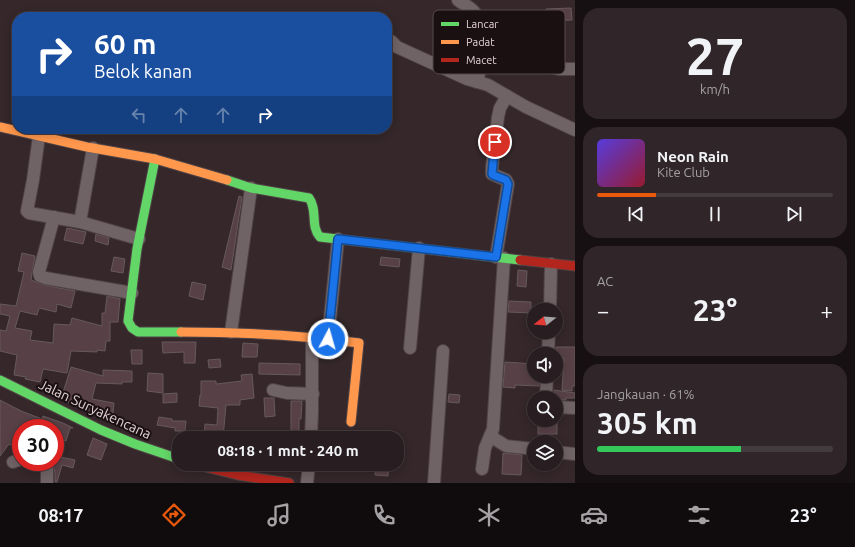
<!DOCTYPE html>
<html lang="id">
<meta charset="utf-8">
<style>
body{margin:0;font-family:Ubuntu,sans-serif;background:#302629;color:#f1f3f6;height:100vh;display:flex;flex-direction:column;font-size:15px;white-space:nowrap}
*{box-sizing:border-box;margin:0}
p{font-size:13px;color:#a5a2a5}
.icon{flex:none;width:22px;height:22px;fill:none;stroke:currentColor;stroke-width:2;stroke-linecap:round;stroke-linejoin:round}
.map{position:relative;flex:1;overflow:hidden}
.sheet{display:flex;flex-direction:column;gap:8px;padding:8px;background:#161012;width:280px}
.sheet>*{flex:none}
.guide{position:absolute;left:12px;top:12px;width:380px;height:122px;border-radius:16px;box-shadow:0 2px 10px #0003,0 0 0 1px #443b3e;background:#1a4fa0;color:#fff;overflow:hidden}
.needle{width:26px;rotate:253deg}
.tools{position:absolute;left:527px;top:303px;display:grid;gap:8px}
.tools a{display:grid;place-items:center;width:36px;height:36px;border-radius:50%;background:#281d20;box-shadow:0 2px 10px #0003,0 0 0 1px #443b3e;font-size:20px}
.speed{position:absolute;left:12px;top:419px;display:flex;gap:8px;font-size:20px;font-weight:700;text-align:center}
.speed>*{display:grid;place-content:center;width:52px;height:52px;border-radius:50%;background:#281d20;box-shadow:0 2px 10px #0003,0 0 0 1px #443b3e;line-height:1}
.speed .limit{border:6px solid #d22;background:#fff;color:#111}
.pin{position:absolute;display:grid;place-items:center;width:34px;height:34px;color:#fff;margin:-17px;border:2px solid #fff;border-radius:50%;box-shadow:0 1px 4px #0007}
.me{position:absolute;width:44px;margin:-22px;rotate:6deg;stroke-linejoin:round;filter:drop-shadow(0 0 3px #0008)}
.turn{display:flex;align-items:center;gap:14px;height:84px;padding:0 16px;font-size:18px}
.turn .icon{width:52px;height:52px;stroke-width:2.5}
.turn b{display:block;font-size:28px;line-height:34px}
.lanes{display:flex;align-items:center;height:38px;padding:0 16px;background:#0003;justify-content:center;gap:20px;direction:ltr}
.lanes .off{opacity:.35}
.big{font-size:30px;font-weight:700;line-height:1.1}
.sheet .widget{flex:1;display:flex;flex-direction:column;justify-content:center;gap:6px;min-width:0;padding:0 14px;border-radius:16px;background:#302629}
.sheet .dial{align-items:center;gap:0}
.dial b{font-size:52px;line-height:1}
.song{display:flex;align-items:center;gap:12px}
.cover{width:48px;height:48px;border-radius:6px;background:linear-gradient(135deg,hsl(250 70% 55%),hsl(350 70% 35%))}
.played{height:4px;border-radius:2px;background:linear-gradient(90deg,#ea580c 25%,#443b3e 25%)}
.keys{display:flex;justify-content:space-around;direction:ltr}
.heat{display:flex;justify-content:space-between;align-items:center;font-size:22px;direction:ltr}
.charge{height:6px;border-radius:3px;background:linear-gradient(90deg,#34c759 61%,#443b3e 0)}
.trip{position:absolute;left:172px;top:431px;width:232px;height:40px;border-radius:16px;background:#281d20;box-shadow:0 2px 10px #0003,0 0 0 1px #443b3e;font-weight:700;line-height:40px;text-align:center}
.dock{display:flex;height:64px;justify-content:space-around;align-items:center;background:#100c0d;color:#a5a2a5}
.dock .icon{width:28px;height:28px}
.dock .on{color:#ea580c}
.dock b{font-size:18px;color:#f1f3f6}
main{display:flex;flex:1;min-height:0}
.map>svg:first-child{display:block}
.building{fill:#574147;stroke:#66595c}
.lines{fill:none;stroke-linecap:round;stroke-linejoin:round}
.street-casing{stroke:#504345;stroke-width:14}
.fast-casing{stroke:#504345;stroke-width:11}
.slow-casing{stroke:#504345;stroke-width:11}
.jam-casing{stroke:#504345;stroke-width:11}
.street{stroke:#706366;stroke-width:12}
.fast{stroke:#63d668;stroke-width:9}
.slow{stroke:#ff974d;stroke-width:9}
.jam{stroke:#b3261e;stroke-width:9}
.route-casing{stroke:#114b97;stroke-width:10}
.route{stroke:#1a73e8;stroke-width:7}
.labels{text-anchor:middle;stroke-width:4;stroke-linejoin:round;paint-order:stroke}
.street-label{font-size:14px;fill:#e4d2d5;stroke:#1a0f11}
.key{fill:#1a0f11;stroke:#574a4c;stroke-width:1}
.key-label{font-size:11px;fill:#e4d2d5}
</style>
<main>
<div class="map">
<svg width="575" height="483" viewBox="0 0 575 483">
<rect width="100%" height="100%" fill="#35272a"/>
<g class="building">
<path d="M571,8L572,20L546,21V9Z"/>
<path d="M239,196L242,197L231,270L222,267Z"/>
<path d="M67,228L86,232L83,244L64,240Z"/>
<path d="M96,234L109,238L108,245L95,241Z"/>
<path d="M22,253L35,256L31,280L44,285L75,291L71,308L57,304L56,312L39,308L37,315L20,311L15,328L32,331L30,340L53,343L54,324L70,325L72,318L102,326V313H105L107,296L120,299L118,322H110V341H106L105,351L97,350V352L71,351L67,373L43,369L40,382L25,379L26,377L14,375L17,355L0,351V330L6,331L10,316L0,314V304L16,306L24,272L18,271Z"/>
<path d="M114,257L125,259L123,273L111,271Z"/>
<path d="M381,257L400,259L399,267L380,265Z"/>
<path d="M518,270L527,271L526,287L517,286Z"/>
<path d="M192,282L206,285L203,300L189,296Z"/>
<path d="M509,301L531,302V313L508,312Z"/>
<path d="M162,342H196L195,363H184V352L163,353Z"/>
<path d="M243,343L258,344L257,357H242Z"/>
<path d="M556,347H575V386H572V391L562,390L564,358H556Z"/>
<path d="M131,350H142V364H132Z"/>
<path d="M220,359L221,367L209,368L208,360Z"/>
<path d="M505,362L534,364V376H539V386L515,385V388L503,387Z"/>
<path d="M259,363L300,364V375L259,374Z"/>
<path d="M71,367L103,376V370L132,371V382H122V384L96,383L92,399L114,403L113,413L92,410L91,413L61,399Z"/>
<path d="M148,373L163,374V393L147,391Z"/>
<path d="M252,374L254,398L240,400V405H226L223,438H204L205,424L217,425L218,408L199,406L200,395H201V381H216V384L242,381L241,375Z"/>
<path d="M554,390L575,393V398H566V400H556V398H554Z"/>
<path d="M177,393V402L163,403V394Z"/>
<path d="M449,394L460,395L459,403L448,402Z"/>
<path d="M264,398H274L275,416L265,417Z"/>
<path d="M0,400L21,411L42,419L43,416L63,423L73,428H70L66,441L55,437V428H21V450L9,444L0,456Z"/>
<path d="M291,401H302L301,419H299V438H291Z"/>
<path d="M159,417L172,419V421H186L185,431H175V428L157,425Z"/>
<rect x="538" y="420" width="19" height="14"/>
<path d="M93,438L107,444L101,460L87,455Z"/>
<path d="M503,453L522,455L521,475L502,474Z"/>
<path d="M55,456L75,460L73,468L62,465L57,482H55V472L52,462H55Z"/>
<path d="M376,464H389L388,476L375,475Z"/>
</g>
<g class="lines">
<defs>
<g id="street">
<path d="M458,0C463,4 471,7 475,13C492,32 482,60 477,82"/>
<path d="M391,41L397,47L467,79L488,85L526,107L575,130"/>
<path d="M547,66L559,69H575"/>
<path d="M39,136L33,180L27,211L29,213L80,222L139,239"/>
<path d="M54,217L39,272L40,276L45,278L132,293"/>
<path d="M80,222L93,148"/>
<path d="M496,257L508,184L506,180L492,174V167L498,117L500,108L507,96"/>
<path d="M550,310L551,264"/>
<path d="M231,332L251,188"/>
<path d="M328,339L338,239"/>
<path d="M410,348L419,248"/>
<path d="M548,354L549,332"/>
<path d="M273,390L287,393L313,394"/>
<path d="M546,398L547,376"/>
<path d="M556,407L575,408"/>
<path d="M490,436L506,446L534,449"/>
<path d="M311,438L312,412V337"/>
<path d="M556,452L575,454"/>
<path d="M13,462L21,459"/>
<path d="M44,462L47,470V483"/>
<path d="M482,469L485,448L493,429L504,258"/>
<path d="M307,483L309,464"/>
<path d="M434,483L443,351"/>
</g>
<g id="fast">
<path d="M155,159L137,249L128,321L132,328L138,332H181"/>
<path d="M227,180L251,188L309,198C318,210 310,226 320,237L520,260"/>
<path d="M0,380L101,430L135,444L179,459"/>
</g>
<g id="slow">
<path d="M0,127L87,147L155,159L227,180"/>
<path d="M181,332C241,332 300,335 359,343L351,422"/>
</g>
<g id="jam">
<path d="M520,260L575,266"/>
<path d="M193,464L238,475L289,483"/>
</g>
</defs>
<use href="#street" class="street-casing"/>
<use href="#fast" class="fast-casing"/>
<use href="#slow" class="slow-casing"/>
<use href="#jam" class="jam-casing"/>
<use href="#street" class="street"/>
<use href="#fast" class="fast"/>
<use href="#slow" class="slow"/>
<use href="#jam" class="jam"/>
</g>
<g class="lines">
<defs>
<path id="route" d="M328,339L338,239L496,257L508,184L506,180L493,175L492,174L495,142"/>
</defs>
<use href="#route" class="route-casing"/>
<use href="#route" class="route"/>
</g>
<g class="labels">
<g class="street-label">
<text transform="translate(95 409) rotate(25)" y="5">Jalan Suryakencana</text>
</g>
</g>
<rect x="433" y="10" width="132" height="64" rx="6" class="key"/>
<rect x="441" y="22" width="18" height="4" fill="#63d668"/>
<rect x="441" y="40" width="18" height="4" fill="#ff974d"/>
<rect x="441" y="58" width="18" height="4" fill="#b3261e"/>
<g class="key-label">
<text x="466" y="28">Lancar</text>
<text x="466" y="46">Padat</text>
<text x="466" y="64">Macet</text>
</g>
</svg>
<div class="tools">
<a><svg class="needle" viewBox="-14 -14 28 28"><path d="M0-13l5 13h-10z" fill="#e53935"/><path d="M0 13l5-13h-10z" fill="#a5a2a5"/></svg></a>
<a><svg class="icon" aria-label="sound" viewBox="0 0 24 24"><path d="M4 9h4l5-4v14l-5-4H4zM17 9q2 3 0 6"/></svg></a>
<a><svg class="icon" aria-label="search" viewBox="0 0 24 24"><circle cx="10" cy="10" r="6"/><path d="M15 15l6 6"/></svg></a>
<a><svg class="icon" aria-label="layers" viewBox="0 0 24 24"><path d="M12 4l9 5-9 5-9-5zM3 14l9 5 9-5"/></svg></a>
</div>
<div class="speed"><div class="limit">30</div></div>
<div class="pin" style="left:495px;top:142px;background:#d93025"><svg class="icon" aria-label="arrive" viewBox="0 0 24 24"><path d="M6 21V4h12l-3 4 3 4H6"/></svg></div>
<svg class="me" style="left:328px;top:339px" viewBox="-20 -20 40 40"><circle r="17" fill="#1a73e8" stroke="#fff" stroke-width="3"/><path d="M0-11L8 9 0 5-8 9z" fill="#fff"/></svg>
<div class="trip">08:18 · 1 mnt · 240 m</div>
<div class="guide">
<div class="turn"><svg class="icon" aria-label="right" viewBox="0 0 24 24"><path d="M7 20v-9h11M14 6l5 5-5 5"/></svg><div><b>60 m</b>Belok kanan</div></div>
<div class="lanes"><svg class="icon off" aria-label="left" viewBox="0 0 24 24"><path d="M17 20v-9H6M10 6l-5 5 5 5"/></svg><svg class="icon off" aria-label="ahead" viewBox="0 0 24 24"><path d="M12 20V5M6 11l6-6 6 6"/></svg><svg class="icon off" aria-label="ahead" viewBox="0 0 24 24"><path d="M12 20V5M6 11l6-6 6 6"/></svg><svg class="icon" aria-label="right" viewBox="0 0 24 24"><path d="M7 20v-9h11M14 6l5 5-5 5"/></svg></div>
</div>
</div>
<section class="sheet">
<div class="widget dial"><b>27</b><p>km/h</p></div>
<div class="widget">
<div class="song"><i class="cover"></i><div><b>Neon Rain</b><p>Kite Club</p></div></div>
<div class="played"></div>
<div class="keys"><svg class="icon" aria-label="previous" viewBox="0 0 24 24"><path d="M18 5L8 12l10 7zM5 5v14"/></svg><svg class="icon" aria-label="pause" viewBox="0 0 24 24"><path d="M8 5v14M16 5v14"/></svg><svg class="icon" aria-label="next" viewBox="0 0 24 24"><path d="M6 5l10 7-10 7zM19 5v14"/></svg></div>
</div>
<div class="widget"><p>AC</p>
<div class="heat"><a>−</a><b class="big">23°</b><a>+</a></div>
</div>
<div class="widget"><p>Jangkauan · 61%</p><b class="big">305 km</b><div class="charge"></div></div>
</section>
</main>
<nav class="dock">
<b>08:17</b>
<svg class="icon on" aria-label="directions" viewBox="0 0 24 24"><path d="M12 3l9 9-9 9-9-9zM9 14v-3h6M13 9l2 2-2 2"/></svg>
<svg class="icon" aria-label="music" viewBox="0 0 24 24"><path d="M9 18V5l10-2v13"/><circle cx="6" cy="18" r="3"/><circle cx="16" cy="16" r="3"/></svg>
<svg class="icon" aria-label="phone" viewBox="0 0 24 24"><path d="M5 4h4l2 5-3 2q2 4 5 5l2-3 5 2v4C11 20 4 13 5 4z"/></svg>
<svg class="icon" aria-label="climate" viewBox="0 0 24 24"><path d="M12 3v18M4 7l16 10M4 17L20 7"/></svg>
<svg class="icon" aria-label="car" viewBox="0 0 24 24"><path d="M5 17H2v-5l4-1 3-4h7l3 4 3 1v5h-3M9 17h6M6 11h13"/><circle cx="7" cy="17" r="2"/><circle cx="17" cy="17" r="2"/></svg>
<svg class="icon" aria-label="filters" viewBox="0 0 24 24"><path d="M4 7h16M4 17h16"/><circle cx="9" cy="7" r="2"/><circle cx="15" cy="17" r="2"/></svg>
<b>23°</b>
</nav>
